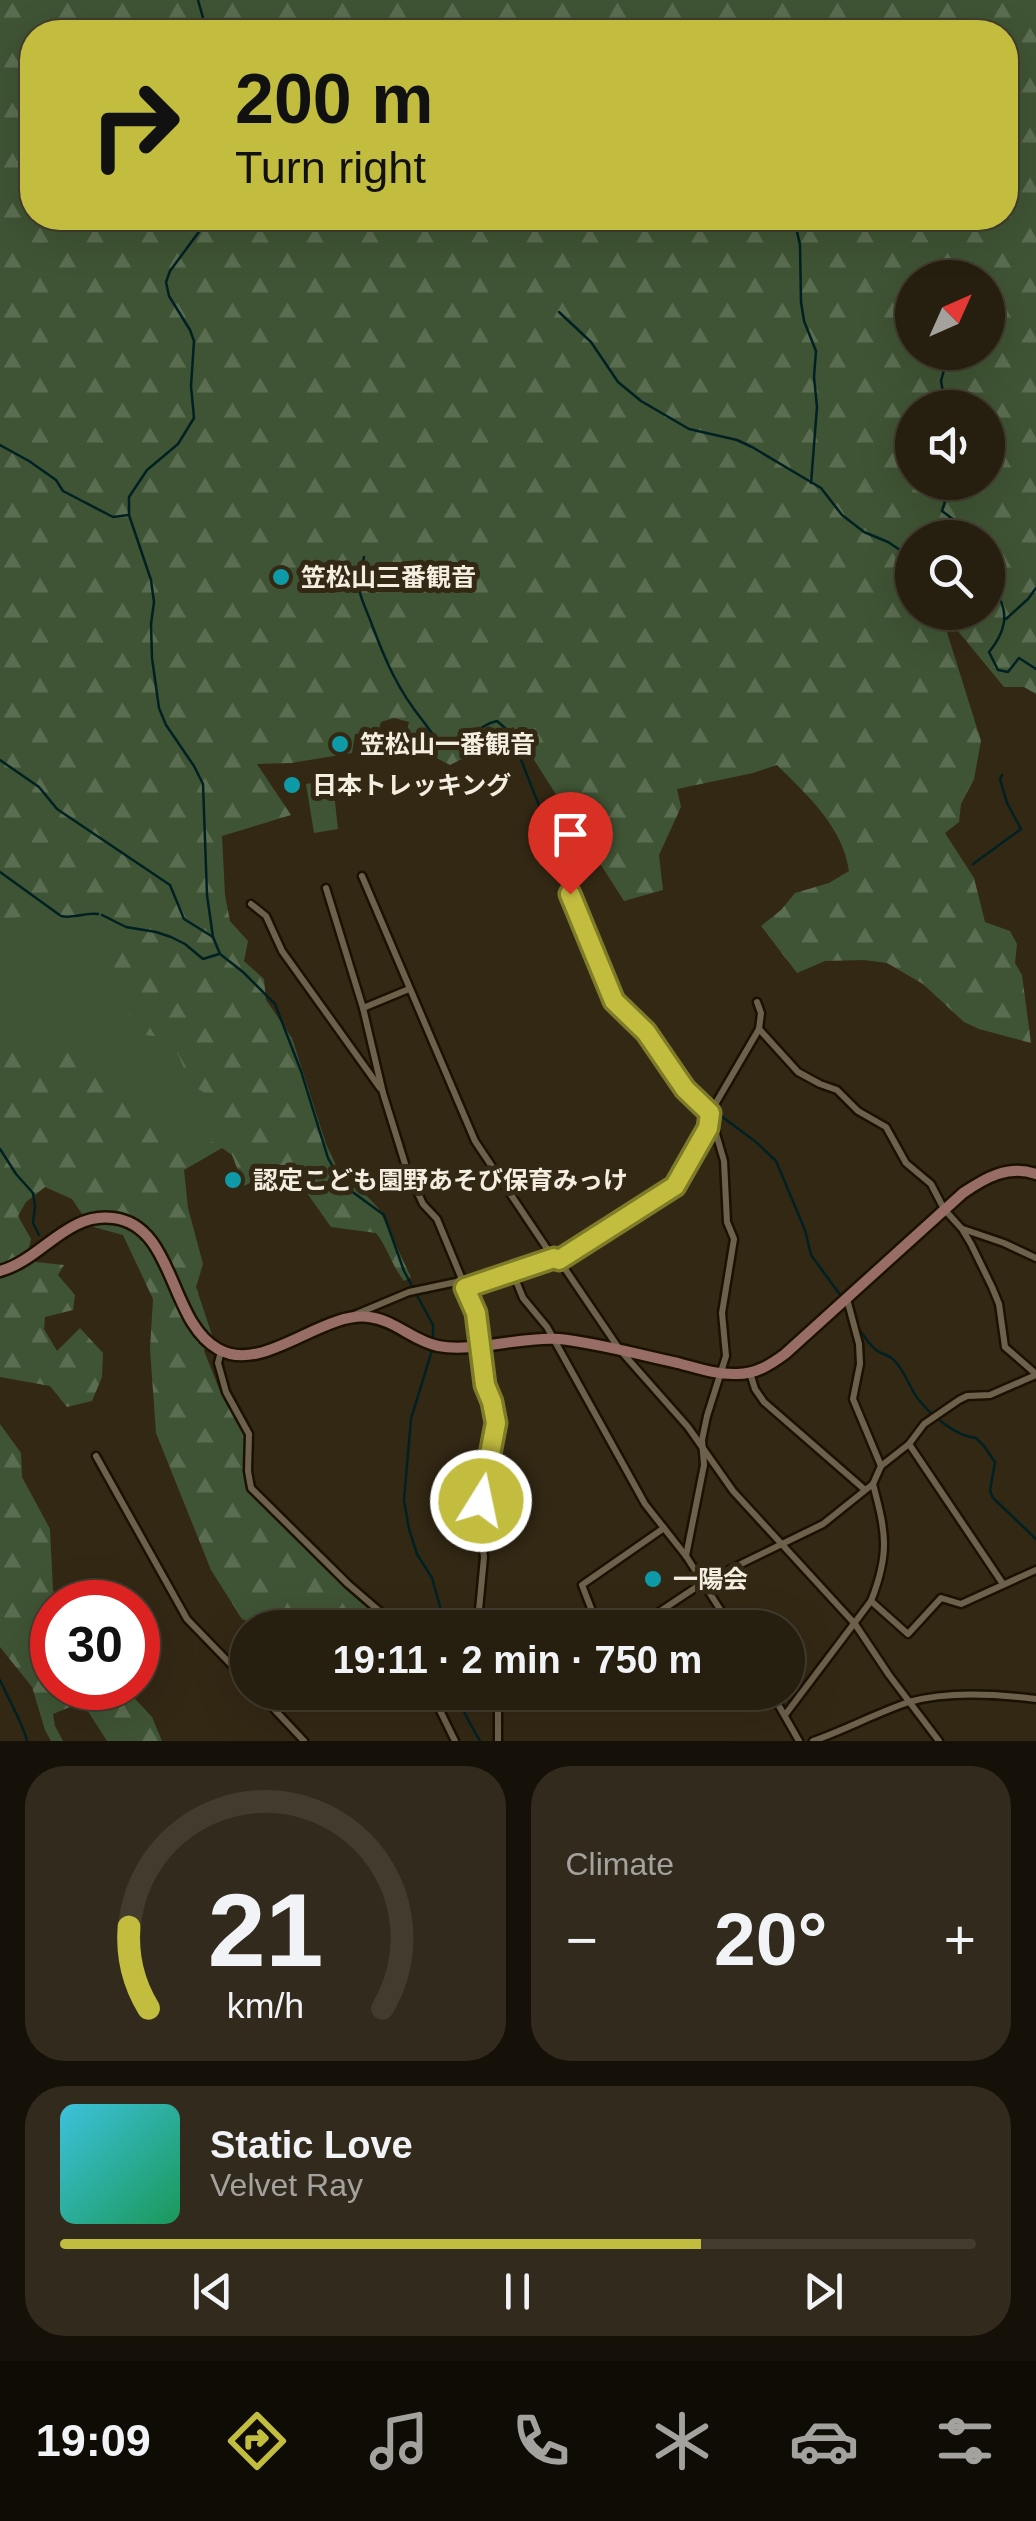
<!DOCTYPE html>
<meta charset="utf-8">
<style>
body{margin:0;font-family:Arial,"Noto Sans JP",sans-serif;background:#322b1d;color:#f1f3f6;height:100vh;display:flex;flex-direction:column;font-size:38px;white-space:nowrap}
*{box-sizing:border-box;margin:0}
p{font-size:32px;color:#a4a29e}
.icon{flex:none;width:55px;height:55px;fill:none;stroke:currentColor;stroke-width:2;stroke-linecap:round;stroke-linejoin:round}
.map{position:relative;height:1741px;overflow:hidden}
.drawer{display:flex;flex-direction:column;gap:25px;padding:25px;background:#151008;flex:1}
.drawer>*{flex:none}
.top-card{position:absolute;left:20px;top:20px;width:998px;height:210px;border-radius:40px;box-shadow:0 10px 40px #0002,0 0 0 2px #423c2f;background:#c2bd3f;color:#111;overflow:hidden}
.needle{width:65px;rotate:45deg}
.tools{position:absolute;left:895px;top:260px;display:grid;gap:20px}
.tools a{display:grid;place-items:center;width:110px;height:110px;border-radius:50%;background:#261e0f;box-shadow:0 10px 40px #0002,0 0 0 2px #423c2f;font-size:50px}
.speed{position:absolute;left:30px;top:1580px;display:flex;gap:20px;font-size:50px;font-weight:700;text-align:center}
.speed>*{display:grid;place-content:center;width:130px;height:130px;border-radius:50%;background:#261e0f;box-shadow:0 10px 40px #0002,0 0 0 2px #423c2f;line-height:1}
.speed .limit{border:15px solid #d22;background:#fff;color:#111}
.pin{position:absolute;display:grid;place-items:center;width:85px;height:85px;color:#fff;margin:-102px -42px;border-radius:50% 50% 50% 0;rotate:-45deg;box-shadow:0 0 10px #0007}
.pin .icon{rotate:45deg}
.me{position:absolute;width:110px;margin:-55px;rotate:10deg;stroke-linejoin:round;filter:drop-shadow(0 0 8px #0008)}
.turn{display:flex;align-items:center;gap:35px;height:210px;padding:0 50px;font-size:45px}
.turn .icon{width:130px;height:130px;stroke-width:2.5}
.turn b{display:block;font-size:70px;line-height:85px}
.big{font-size:75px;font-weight:700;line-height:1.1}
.drawer .card{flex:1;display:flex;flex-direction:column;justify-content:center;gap:15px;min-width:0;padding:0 35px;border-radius:40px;background:#322b1d}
.drawer .dial{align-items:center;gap:0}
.dial svg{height:260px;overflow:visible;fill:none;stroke:#423c2f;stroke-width:7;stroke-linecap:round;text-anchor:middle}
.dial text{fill:#f1f3f6;stroke:none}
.song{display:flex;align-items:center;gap:30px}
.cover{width:120px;height:120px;border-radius:15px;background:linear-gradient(135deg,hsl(190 70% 55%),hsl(150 70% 35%))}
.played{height:10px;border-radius:5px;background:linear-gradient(90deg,#c2bd3f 70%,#423c2f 70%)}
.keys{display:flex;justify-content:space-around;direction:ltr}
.heat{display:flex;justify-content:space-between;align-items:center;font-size:55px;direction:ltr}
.drawer .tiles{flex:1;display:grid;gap:25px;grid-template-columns:1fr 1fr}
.card:last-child{grid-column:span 2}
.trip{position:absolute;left:230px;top:1610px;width:575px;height:100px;border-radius:50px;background:#261e0f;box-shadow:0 10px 40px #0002,0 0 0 2px #423c2f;font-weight:700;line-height:100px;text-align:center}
.tabs{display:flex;height:160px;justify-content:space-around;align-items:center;background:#0f0c06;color:#a4a29e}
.tabs .icon{width:70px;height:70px}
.tabs .active{color:#c2bd3f}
.tabs b{font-size:45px;color:#f1f3f6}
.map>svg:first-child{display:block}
.forest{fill:url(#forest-firs);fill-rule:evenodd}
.park{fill:#3f5434}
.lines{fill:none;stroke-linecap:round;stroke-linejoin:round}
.stream{stroke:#002123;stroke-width:2.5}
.street-casing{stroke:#1a1101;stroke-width:11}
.secondary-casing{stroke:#1a1101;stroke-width:15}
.street{stroke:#6d614c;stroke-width:6}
.secondary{stroke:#986d65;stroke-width:10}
.route-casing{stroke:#7e7b29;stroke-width:25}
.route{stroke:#c2bd3f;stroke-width:18}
.culture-dot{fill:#0f9aa8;stroke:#332814;stroke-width:4}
.labels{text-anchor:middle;stroke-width:10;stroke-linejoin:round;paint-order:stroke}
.poi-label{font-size:25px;font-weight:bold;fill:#f4eee1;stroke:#332814;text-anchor:start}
</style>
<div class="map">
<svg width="1036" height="1741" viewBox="0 0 1036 1741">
<defs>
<pattern id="forest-firs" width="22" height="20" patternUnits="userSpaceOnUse" patternTransform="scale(2.5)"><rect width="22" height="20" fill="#3f5434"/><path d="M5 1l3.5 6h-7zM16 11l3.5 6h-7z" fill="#5b6d51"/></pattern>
</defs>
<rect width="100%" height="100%" fill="#332814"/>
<g class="forest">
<path d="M0,0H1036V694L1024,687H1004L943,613L988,612V538H912V612L941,613L981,741L974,779L961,804L959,822L945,833L974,878L985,922L1010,931L1017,944L1015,963L1022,975L1031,1043L979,1029L964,1022L923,984L887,963L864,960L825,961L797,973L761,926L781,910L795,893L829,883L849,871C843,827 807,795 777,765L753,773L677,789L681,807L659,855L663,890L624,901L513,727L470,755L450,765L423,751L406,734L409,722L394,718L381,722L378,732L355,734L352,753L291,763L257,764L291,815L222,836L225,895L230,921L248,941L244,961L264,979L266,1000L292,1038L326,1144L344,1182L365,1194L379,1209L411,1277L404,1281C392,1266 388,1248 376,1233L331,1227L288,1166H282L244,1186L232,1155L222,1148L184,1170L188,1208L203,1264L196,1287L212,1335L204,1351L220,1391L247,1440L244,1478L255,1496L342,1585L391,1627H262L242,1619L211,1570L156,1433L150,1349L153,1299L123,1235L90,1226L72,1199L45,1187L26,1202L18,1216L31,1239L28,1253L36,1262L64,1265L58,1275L75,1295L73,1310L45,1317L44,1329L57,1351L80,1328L103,1353L102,1377L92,1401L67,1407L50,1386L0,1377ZM32,32H1005V218H32ZM912,278H988V352H912ZM912,408H988V482H912Z"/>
<path d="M0,1424L21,1453L22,1477L50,1529L53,1590L59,1602H52V1688H125L152,1717L162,1741H107L82,1702L53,1714L55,1726L63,1741H51L45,1730L32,1687L0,1647Z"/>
</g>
<g class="park">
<path d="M328,780L333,784L338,829L314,833L306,784Z"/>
<path d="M19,917L66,928L99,926L111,932L115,944L104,959C126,979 120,990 129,1014C132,1021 139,1029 144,1035L164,1037L179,1056L190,1084L213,1098L228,1123L225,1135L202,1147L194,1148L176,1132L131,1103L94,1058L56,1047L12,1040L0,1026V921Z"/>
</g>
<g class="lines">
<g class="stream">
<path d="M198,0L207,32"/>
<path d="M204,218L201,229L170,271L166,282L169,296L190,330L194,341L191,386L194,418L178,444L147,470L129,497V515L151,580L154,602L151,624L152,658L159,708L166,725L194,766L203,784L207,895L213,937L220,954L243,972L275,1004L301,1071L328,1158L343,1185L384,1215L404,1271L433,1325V1339"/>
<path d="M794,218L800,245L801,302L804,321L816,351L814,377L817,407L811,483"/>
<path d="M559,312L591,342L618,382L641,401L689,429L737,440L752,447L821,488L842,515L864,532L888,542L912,558"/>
<path d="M946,408L941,381L949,352"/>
<path d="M0,445L29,461L56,480L63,491L113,517L129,515"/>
<path d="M951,482L942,511L954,520L963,538"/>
<path d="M364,557C362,567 358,578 359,588C361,601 368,613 372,625C386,662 398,690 423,721C431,731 437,744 451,746C466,748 476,725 497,721L505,728L518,752L584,920"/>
<path d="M988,581C1009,606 1010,626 989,652L998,670L1008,672L1019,658L1036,669"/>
<path d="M1006,619L1028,599L1036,588"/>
<path d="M0,760L39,787L57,809L170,885L184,919L213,937"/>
<path d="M973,864L1021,829L1007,803L1000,779L1002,775"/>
<path d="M0,872L61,916C74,919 85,912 98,914"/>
<path d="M102,915L126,927L156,932L171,937L185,944L203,959L219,954"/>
<path d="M608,978L616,997L638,1020"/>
<path d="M697,1097L708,1105"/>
<path d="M717,1113L756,1142L776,1161L805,1230L811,1255L841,1296"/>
<path d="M0,1149L16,1174L33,1193L35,1206L33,1223L39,1235"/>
<path d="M858,1329C865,1336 871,1348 879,1352C888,1356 892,1356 898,1365C906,1375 910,1388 918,1399C931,1415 955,1436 976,1438L984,1446L995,1462L990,1491L993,1498L1036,1539"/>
<path d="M433,1347L411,1419L404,1500L409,1529L417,1554L432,1578L446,1628"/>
<path d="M0,1680C7,1696 24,1726 27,1741"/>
<path d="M457,1692L465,1714L480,1741"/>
</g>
<defs>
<g id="street">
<path d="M545,833L614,1001L645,1032L685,1089L710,1113L724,1161L727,1222L734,1239L722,1313L726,1356L707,1416L702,1440L704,1465L686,1556"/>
<path d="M362,876L475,1141L554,1259L559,1260L620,1350L688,1427L733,1491L855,1624L889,1675L939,1741"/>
<path d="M326,888L363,1008L383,1093L406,1167L423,1204L437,1219L476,1313L485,1385L492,1402L495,1423L481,1501L480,1526L484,1557L479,1610L482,1628"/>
<path d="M251,904L266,916L282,951L380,1088"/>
<path d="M363,1008L409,989"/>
<path d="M759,1029L798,1072L820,1084L837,1090L858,1111L886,1127L906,1163L931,1184L944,1209L962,1229L971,1244L992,1287L999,1304L1005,1347L1036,1374"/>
<path d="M963,1229L1004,1243L1036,1258"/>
<path d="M559,1260L675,1186L708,1128L710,1113L759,1029L761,1013L757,1002"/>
<path d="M512,1271L523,1298L547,1327L645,1504L686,1556L732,1628"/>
<path d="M465,1288L554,1259"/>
<path d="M847,1299L859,1344L860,1364L853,1399L881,1466"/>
<path d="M354,1315L409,1292L461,1281"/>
<path d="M221,1351L218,1363L226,1392L249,1434L248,1471L251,1488L348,1584L399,1628"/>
<path d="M750,1373L755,1389L764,1402L864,1489"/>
<path d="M909,1444L1003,1584"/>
<path d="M96,1456L187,1619L248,1682"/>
<path d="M871,1601L908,1634L941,1598L961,1604L1036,1570"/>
<path d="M561,1628L594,1616L582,1585L664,1528"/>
<path d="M631,1628L653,1616L704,1582L823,1524L873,1484L881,1466L909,1444L924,1424L959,1400L967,1396L990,1395L1036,1375"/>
<path d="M258,1692L304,1741"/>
<path d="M431,1692L455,1741"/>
<path d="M771,1692L799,1741"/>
<path d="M785,1715L871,1601C890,1553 886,1533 873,1484"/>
<path d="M498,1741V1692"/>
<path d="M813,1741C845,1730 876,1713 909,1702C947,1691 997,1694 1036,1699"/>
</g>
<path id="secondary" d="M0,1271C41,1260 67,1212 113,1218C175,1225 169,1322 218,1349C263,1375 321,1311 369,1317C395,1320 413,1341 438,1346C473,1353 521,1336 559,1339C599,1343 639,1355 678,1363C697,1368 717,1375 737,1374C756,1374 770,1365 785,1354L963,1193C985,1178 1009,1164 1036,1174"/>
</defs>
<use href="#street" class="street-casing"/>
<use href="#secondary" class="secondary-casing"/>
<use href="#street" class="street"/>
<use href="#secondary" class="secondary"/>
</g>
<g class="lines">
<defs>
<path id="route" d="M481,1501L496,1423L492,1402L485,1385L476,1313L465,1288L554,1258L559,1260L675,1186L708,1128L710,1113L685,1089L646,1032L614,1001L570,894"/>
</defs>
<use href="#route" class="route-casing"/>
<use href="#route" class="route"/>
</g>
<g class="culture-dot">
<circle cx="281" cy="577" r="10"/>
<circle cx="340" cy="744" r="10"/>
<circle cx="292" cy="785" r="10"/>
<circle cx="233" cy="1180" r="10"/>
<circle cx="653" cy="1579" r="10"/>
</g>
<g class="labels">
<g class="poi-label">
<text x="301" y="586">笠松山三番観音</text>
<text x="360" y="753">笠松山一番観音</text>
<text x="312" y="794">日本トレッキング</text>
<text x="253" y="1189">認定こども園野あそび保育みっけ</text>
<text x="673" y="1588">一陽会</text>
</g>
</g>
</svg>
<div class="tools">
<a><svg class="needle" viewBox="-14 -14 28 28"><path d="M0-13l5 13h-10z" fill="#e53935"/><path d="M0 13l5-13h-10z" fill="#a4a29e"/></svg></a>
<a><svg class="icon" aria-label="sound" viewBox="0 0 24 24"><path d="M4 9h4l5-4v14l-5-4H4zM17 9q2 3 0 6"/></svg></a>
<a><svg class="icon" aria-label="search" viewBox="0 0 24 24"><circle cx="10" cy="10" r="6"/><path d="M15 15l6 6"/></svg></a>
</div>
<div class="speed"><div class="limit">30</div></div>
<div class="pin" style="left:570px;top:894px;background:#d93025"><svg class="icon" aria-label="arrive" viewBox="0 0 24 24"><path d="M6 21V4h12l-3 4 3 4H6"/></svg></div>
<svg class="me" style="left:481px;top:1501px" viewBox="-20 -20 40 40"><circle r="17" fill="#c2bd3f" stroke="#fff" stroke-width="3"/><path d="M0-11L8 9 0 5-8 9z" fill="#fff"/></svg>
<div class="trip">19:11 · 2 min · 750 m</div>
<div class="top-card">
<div class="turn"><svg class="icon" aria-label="right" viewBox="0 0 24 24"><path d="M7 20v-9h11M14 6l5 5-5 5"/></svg><div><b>200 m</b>Turn right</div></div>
</div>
</div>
<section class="drawer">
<div class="tiles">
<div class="card dial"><svg viewBox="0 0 100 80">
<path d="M14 69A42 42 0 1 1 86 69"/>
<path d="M14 69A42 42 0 0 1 8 44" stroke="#c2bd3f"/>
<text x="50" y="56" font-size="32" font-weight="700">21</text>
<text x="50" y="72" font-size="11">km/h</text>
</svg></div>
<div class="card"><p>Climate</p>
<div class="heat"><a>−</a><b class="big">20°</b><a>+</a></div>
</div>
<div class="card">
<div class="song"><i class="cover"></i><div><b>Static Love</b><p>Velvet Ray</p></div></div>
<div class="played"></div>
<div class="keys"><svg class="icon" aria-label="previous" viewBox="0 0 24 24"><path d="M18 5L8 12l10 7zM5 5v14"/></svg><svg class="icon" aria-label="pause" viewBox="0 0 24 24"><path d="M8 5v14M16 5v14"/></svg><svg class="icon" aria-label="next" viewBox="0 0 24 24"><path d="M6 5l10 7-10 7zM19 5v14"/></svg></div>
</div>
</div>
</section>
<nav class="tabs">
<b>19:09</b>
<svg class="icon active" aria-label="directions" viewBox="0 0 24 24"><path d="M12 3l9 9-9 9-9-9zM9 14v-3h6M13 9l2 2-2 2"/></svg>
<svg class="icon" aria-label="music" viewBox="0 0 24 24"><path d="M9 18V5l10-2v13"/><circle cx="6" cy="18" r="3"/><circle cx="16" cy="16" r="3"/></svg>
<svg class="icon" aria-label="phone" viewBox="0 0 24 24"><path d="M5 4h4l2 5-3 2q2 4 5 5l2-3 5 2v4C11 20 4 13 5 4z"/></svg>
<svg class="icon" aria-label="climate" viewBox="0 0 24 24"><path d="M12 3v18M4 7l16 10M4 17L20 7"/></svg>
<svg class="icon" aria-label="car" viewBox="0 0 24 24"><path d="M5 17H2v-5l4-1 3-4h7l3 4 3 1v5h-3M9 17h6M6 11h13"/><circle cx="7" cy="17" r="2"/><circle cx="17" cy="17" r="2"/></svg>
<svg class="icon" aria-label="filters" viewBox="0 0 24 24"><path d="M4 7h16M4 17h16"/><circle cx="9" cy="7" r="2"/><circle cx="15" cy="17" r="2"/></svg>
</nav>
